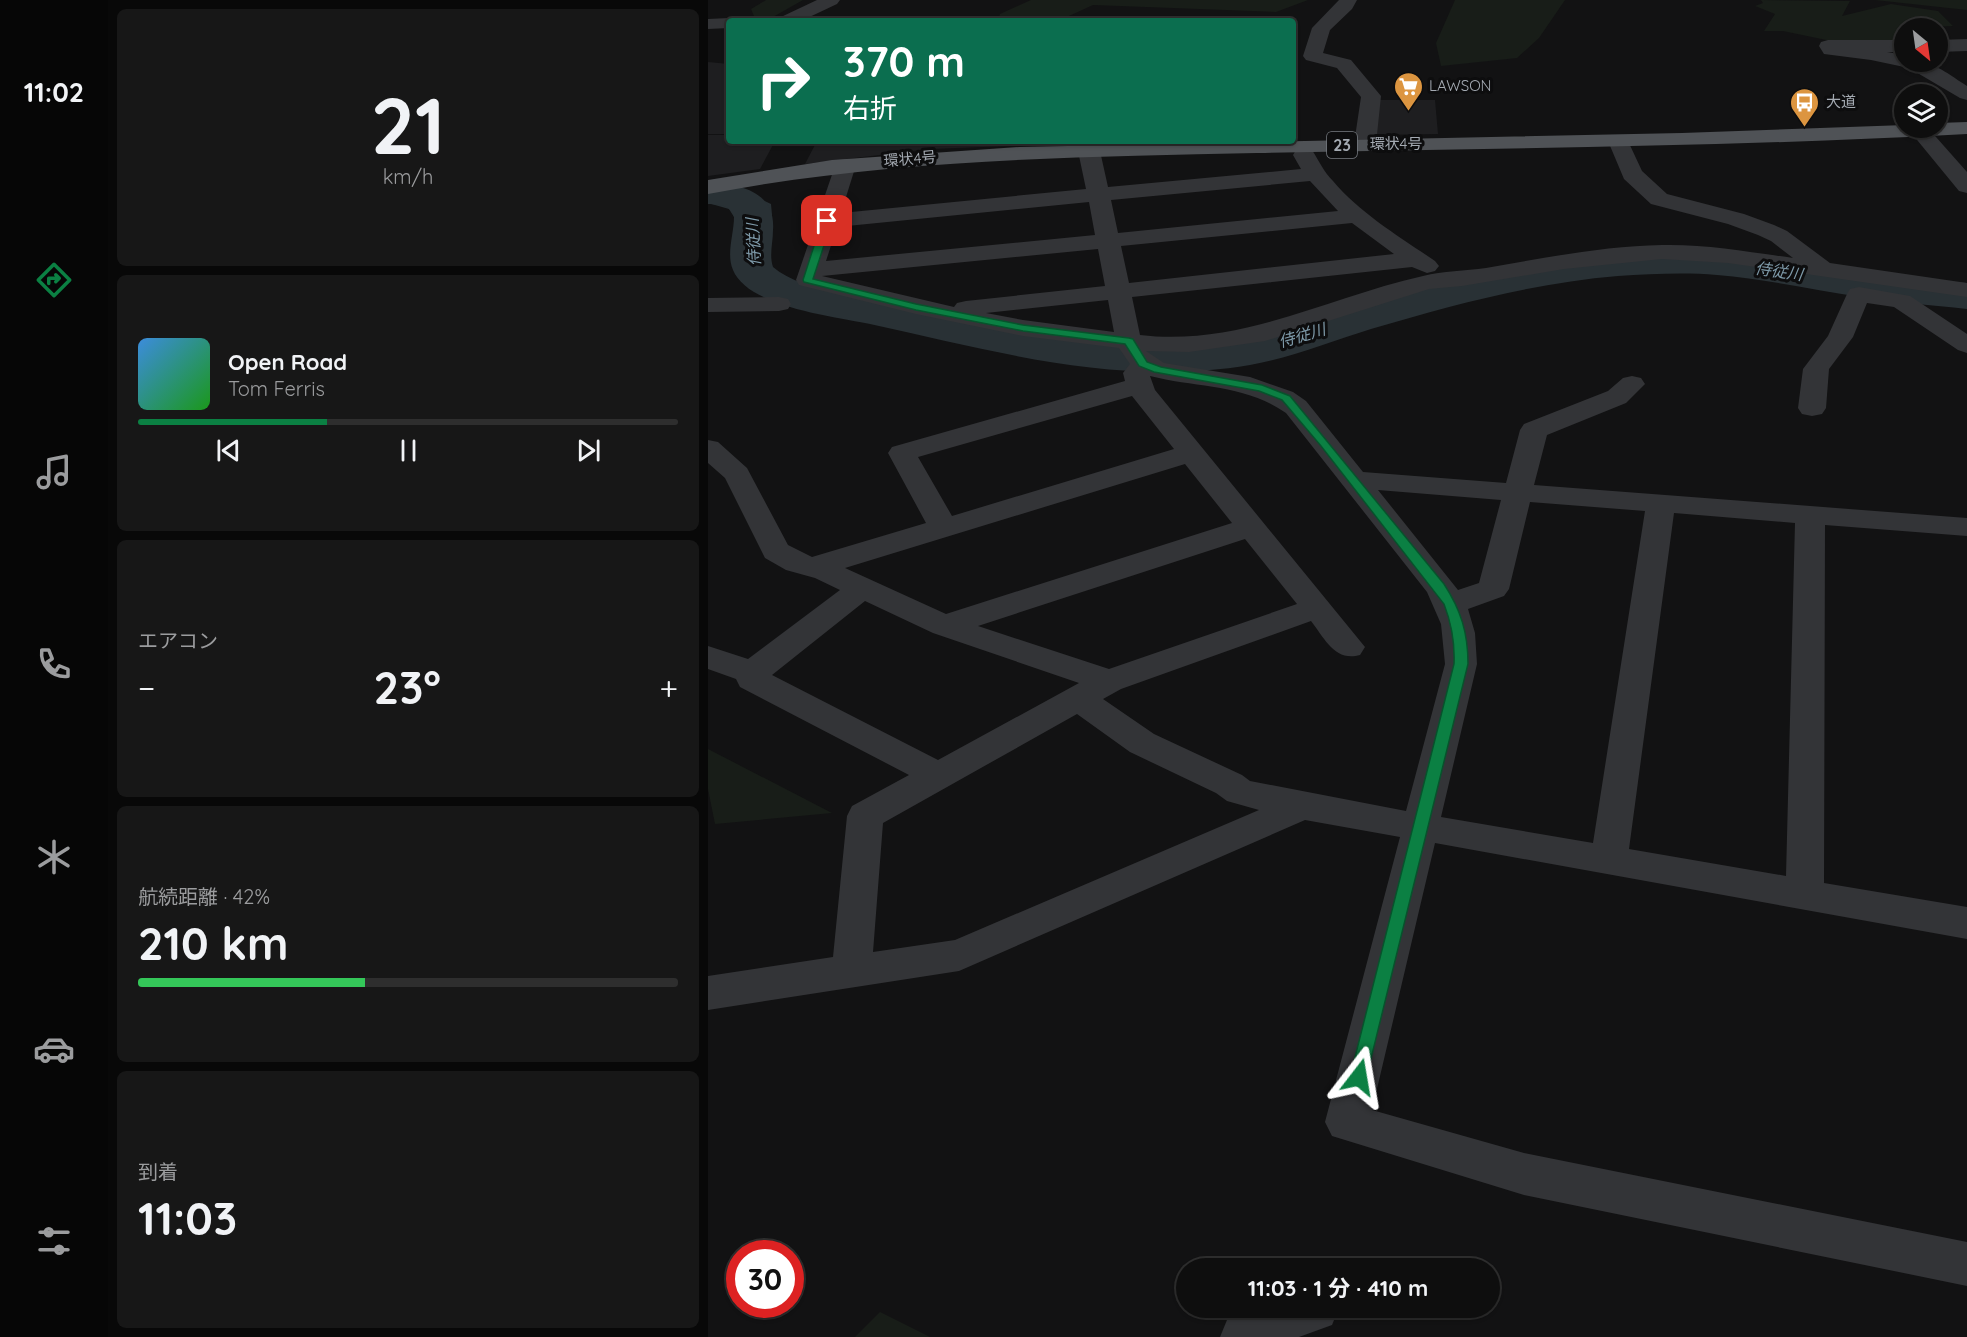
<!DOCTYPE html>
<html lang="ja">
<meta charset="utf-8">
<style>
body{margin:0;font-family:Quicksand,"Noto Sans JP",sans-serif;background:#171717;color:#f1f3f6;height:100vh;display:flex;flex-direction:column;font-size:22px;white-space:nowrap}
*{box-sizing:border-box;margin:0}
p{font-size:20px;color:#9b9c9e}
.icon{flex:none;width:33px;height:33px;fill:none;stroke:currentColor;stroke-width:2;stroke-linecap:round;stroke-linejoin:round}
.map{position:relative;flex:1;overflow:hidden}
.sheet{display:flex;flex-direction:column;gap:9px;padding:9px;background:#080808;width:600px}
.sheet>*{flex:none}
.top-card{position:absolute;left:18px;top:18px;width:570px;height:126px;border-radius:6px;box-shadow:0 2px 4px #0004,0 0 0 2px #2e2e2e;background:#0b6e4f;color:#fff;overflow:hidden}
.needle{width:39px;rotate:151deg}
.controls{position:absolute;left:1186px;top:18px;display:grid;gap:12px}
.controls a{display:grid;place-items:center;width:54px;height:54px;border-radius:50%;background:#0e0e0e;box-shadow:0 2px 4px #0004,0 0 0 2px #2e2e2e;font-size:30px}
.speed{position:absolute;left:18px;top:1240px;display:flex;gap:12px;font-size:30px;font-weight:700;text-align:center}
.speed>*{display:grid;place-content:center;width:78px;height:78px;border-radius:50%;background:#0e0e0e;box-shadow:0 2px 4px #0004,0 0 0 2px #2e2e2e;line-height:1}
.speed .limit{border:9px solid #d22;background:#fff;color:#111}
.pin{position:absolute;display:grid;place-items:center;width:51px;height:51px;color:#fff;margin:-26px;border-radius:12px;box-shadow:0 3px 9px #0006}
.me{position:absolute;width:66px;margin:-33px;rotate:14deg;stroke-linejoin:round;filter:drop-shadow(0 0 4px #0008)}
.turn{display:flex;align-items:center;gap:21px;height:126px;padding:0 18px;font-size:27px}
.turn .icon{width:78px;height:78px;stroke-width:2.5}
.turn b{display:block;font-size:42px;line-height:51px}
.big{font-size:45px;font-weight:700;line-height:1.1}
.sheet .widget{flex:1;display:flex;flex-direction:column;justify-content:center;gap:9px;min-width:0;padding:0 21px;border-radius:9px;background:#171717}
.sheet .dial{align-items:center;gap:0}
.dial b{font-size:78px;line-height:1}
.song{display:flex;align-items:center;gap:18px}
.cover{width:72px;height:72px;border-radius:9px;background:linear-gradient(135deg,hsl(210 70% 55%),hsl(120 70% 35%))}
.played{height:6px;border-radius:3px;background:linear-gradient(90deg,#0b8043 35%,#2e2e2e 35%)}
.keys{display:flex;justify-content:space-around;direction:ltr}
.heat{display:flex;justify-content:space-between;align-items:center;font-size:33px;direction:ltr}
.charge{height:9px;border-radius:4px;background:linear-gradient(90deg,#34c759 42%,#2e2e2e 0)}
.trip{position:absolute;left:468px;top:1258px;width:324px;height:60px;border-radius:30px;background:#0e0e0e;box-shadow:0 2px 4px #0004,0 0 0 2px #2e2e2e;font-weight:700;line-height:60px;text-align:center}
main{display:flex;flex:1;min-height:0}
.tabs{display:flex;flex-direction:column;width:108px;justify-content:space-around;align-items:center;background:#060606;color:#9b9c9e}
.tabs .icon{width:42px;height:42px}
.tabs .active{color:#0b8043}
.tabs b{font-size:27px;color:#f1f3f6}
.map>svg:first-child{display:block}
.built{fill:#1e1e20}
.green{fill:#181d18}
.water{fill:#293135}
.lines{fill:none;stroke-linecap:round;stroke-linejoin:round}
.river{fill:#293135;fill-rule:evenodd}
.minor{fill:#333437;fill-rule:evenodd}
.major{fill:#4f5256;fill-rule:evenodd}
.route{fill:#0b8043;stroke:#07532c;stroke-width:1.5}
.labels{text-anchor:middle;stroke-width:6;stroke-linejoin:round;paint-order:stroke}
.far-poi-label{font-size:15px;fill:#a4aab2;stroke:#0d0d0e;text-anchor:start}
.far-street-label{font-size:15px;fill:#a4aab2;stroke:#0d0d0e}
.shield{fill:#0d0d0e;stroke:#777b81;stroke-width:1.5}
.shield-label{font-size:16px;font-weight:bold;fill:#a4aab2}
.far-water-label{font-size:16px;font-style:italic;fill:#7f9baa;stroke:#0d0d0e}
</style>
<main>
<nav class="tabs">
<b>11:02</b>
<svg class="icon active" aria-label="directions" viewBox="0 0 24 24"><path d="M12 3l9 9-9 9-9-9zM9 14v-3h6M13 9l2 2-2 2"/></svg>
<svg class="icon" aria-label="music" viewBox="0 0 24 24"><path d="M9 18V5l10-2v13"/><circle cx="6" cy="18" r="3"/><circle cx="16" cy="16" r="3"/></svg>
<svg class="icon" aria-label="phone" viewBox="0 0 24 24"><path d="M5 4h4l2 5-3 2q2 4 5 5l2-3 5 2v4C11 20 4 13 5 4z"/></svg>
<svg class="icon" aria-label="climate" viewBox="0 0 24 24"><path d="M12 3v18M4 7l16 10M4 17L20 7"/></svg>
<svg class="icon" aria-label="car" viewBox="0 0 24 24"><path d="M5 17H2v-5l4-1 3-4h7l3 4 3 1v5h-3M9 17h6M6 11h13"/><circle cx="7" cy="17" r="2"/><circle cx="17" cy="17" r="2"/></svg>
<svg class="icon" aria-label="filters" viewBox="0 0 24 24"><path d="M4 7h16M4 17h16"/><circle cx="9" cy="7" r="2"/><circle cx="15" cy="17" r="2"/></svg>
</nav>
<section class="sheet">
<div class="widget dial"><b>21</b><p>km/h</p></div>
<div class="widget">
<div class="song"><i class="cover"></i><div><b>Open Road</b><p>Tom Ferris</p></div></div>
<div class="played"></div>
<div class="keys"><svg class="icon" aria-label="previous" viewBox="0 0 24 24"><path d="M18 5L8 12l10 7zM5 5v14"/></svg><svg class="icon" aria-label="pause" viewBox="0 0 24 24"><path d="M8 5v14M16 5v14"/></svg><svg class="icon" aria-label="next" viewBox="0 0 24 24"><path d="M6 5l10 7-10 7zM19 5v14"/></svg></div>
</div>
<div class="widget"><p>エアコン</p>
<div class="heat"><a>−</a><b class="big">23°</b><a>+</a></div>
</div>
<div class="widget"><p>航続距離 · 42%</p><b class="big">210 km</b><div class="charge"></div></div>
<div class="widget"><p>到着</p><b class="big">11:03</b></div>
</section>
<div class="map">
<svg width="1259" height="1337" viewBox="0 0 1259 1337">
<rect width="100%" height="100%" fill="#121213"/>
<g class="built">
<path d="M0,62L21,64V134H0Z"/>
<path d="M670,100H727L730,134L664,135Z"/>
<path d="M0,135H21V141H67L52,169L0,176Z"/>
<path d="M109,141H372L359,144L221,149L97,164Z"/>
</g>
<g class="green">
<path d="M58,0H95L65,17L46,16L43,9Z"/>
<path d="M323,0H600L568,12L385,5L350,21H290L292,14Z"/>
<path d="M747,0H857L831,38L809,58L733,66L728,43Z"/>
<path d="M1053,0L1142,1L1134,16L1183,4L1230,11L1245,26L1197,28V42L1133,43L1075,31H1056L1067,14L1047,6L1055,3Z"/>
<path d="M1167,0H1259V10Z"/>
<path d="M0,749L124,813L7,824L0,789Z"/>
<path d="M172,1312L222,1337H147Z"/>
</g>
<path class="water" d="M0,186L32,189L63,204L64,215L61,239L25,242L28,220L21,209L0,203Z"/>
<g class="lines">
<path class="river" d="M0,182C31,184 68,191 65,230C65,243 61,255 65,267C96,293 160,298 199,307C309,333 425,359 538,339C577,332 617,315 655,305C738,281 821,260 907,252C995,243 1069,260 1156,273C1190,278 1225,280 1259,283V309C1224,305 1188,303 1153,297C1105,290 1058,279 1009,275C976,272 943,274 910,276C826,283 744,305 663,329C624,341 583,358 542,365C412,387 289,352 162,324C127,317 40,307 25,270C18,254 26,234 26,217C22,204 12,205 0,204Z"/>
<g class="minor">
<path d="M109,0H132L129,4L93,21H70L73,17Z"/>
<path d="M631,0H649L644,9L622,30L615,53L643,60L673,96L668,144L664,148L657,150L650,148L646,144L653,97L629,68L598,60L595,56L604,28Z"/>
<path d="M21,18L29,21H21V28L0,29V19Z"/>
<path d="M1259,39V51L1230,52V40Z"/>
<path d="M1120,40H1197V52H1179L1197,55V62C1228,62 1234,70 1259,86V100L1252,98L1201,68L1163,60L1116,54L1111,46L1113,42Z"/>
<path d="M1204,128H1220L1259,172V193L1251,191L1205,135L1202,131Z"/>
<path d="M910,135L917,137L920,141L934,171L959,194L1036,214L1066,225L1079,231L1122,263L1259,283V297L1020,263L954,259L856,269L754,286L721,289L557,341L481,352L438,351L456,363L542,377L585,392L598,401L655,472L798,483L812,430L816,424L900,391L915,378L924,376L933,378L937,384L918,403L839,435L826,485L1259,518V536L1117,525L1116,883L1259,907V939L727,843L664,1110L816,1153L1259,1242V1286L816,1195L624,1136L617,1122L692,837L597,820L251,971L0,1010V976L125,957L139,816L144,806L201,775L32,687L28,679L0,669V646L40,659L132,590L107,578L78,570L57,558L17,478L0,463V440L10,442L39,468L80,545L104,557L218,523L180,453L184,447L417,381L415,373L422,364L411,348L315,336L208,314L91,285L88,280L129,160L137,159L145,160L148,165L133,213L378,189L370,151L374,147L381,145L388,147L392,151L400,187L593,169L585,155L588,150L596,149L604,150C611,161 616,172 625,181C653,214 692,237 727,261L731,266L727,271L719,273L704,267L424,297L432,335C533,347 620,297 715,276C735,271 757,271 778,268C836,258 895,246 954,245C998,244 1042,252 1085,258L1063,241L1050,235L1020,224L943,204L916,179L900,141L903,137ZM602,181L630,211L410,233L403,200ZM381,202L387,235L118,261L129,227ZM644,223L686,254L421,283L413,246ZM390,249L397,286L258,301L249,303L246,307L114,276ZM400,300L406,332L315,320L278,313ZM442,376C489,388 537,384 578,413L719,592L733,624L737,664L698,811L542,781L534,775L446,734L395,699L413,689L603,621C617,639 627,662 652,655L657,647L447,390ZM424,396L466,449L244,516L210,457ZM477,464L524,523L238,614L137,568ZM670,490L793,500L771,583L750,590ZM822,502L937,511L885,843L733,817L769,664L767,633L760,609L796,596L801,589ZM966,513L1087,523L1078,876L921,849ZM537,539L589,604L401,669L270,626ZM157,601L225,633L371,683L230,760L64,675ZM369,714L422,752L508,793L519,801L551,810L247,940L165,952L175,823Z"/>
<path d="M1151,287L1202,296L1259,334V353L1250,350L1186,307L1159,303L1145,337L1121,369L1118,408L1114,414L1104,416L1094,414L1090,408L1095,369L1120,336L1139,294L1142,289Z"/>
<path d="M71,297L80,299L83,304L80,309L71,311L0,312V298Z"/>
<path d="M541,1308H631L624,1325L591,1337H512L519,1320Z"/>
</g>
<path class="major" d="M1259,122V134C1023,147 786,148 549,153C365,157 182,159 0,194V180L124,160L311,147L974,133L1197,125V128H1230V123Z"/>
</g>
<path class="route" d="M119,218L124,221L105,279L208,304L315,325L421,338L425,339L439,362L453,367L554,385L582,396L736,584C753,610 760,633 760,664L657,1083L651,1085L645,1083L642,1077L746,664C747,642 744,625 736,604L613,446L574,400L551,391L446,372L431,366L417,344L315,331L208,310L96,282L95,280L114,221Z"/>
<defs>
<symbol id="supermarket-pin" viewBox="-11 -11 22 30"><path d="M0 17L-7.5 6A9.5 9.5 0 1 1 7.5 6Z" fill="#dc9540" stroke="#0d0d0e"/><path d="M-6-5.5h2.5l.6 2H6L4.5 2H-2.5L-4.4-4H-6ZM-1.5 3.2a1.3 1.3 0 1 0 .1 0ZM3 3.2a1.3 1.3 0 1 0 .1 0Z" fill="#fff"/></symbol>
<symbol id="bus-pin" viewBox="-11 -11 22 30"><path d="M0 17L-7.5 6A9.5 9.5 0 1 1 7.5 6Z" fill="#dc9540" stroke="#0d0d0e"/><path d="M-5-6H5V4H4V6H2V4H-2V6H-4V4H-5ZM-3.5-4V0h7V-4ZM-3.5 1.2v1.5H-2V1.2ZM2 1.2v1.5H3.5V1.2Z" fill="#fff"/></symbol>
</defs>
<g fill-rule="evenodd">
<use href="#supermarket-pin" x="684" y="70" width="33" height="45"/>
<use href="#bus-pin" x="1080" y="86" width="33" height="45"/>
</g>
<g class="labels">
<g class="far-poi-label">
<text x="721" y="91">LAWSON</text>
<text x="1118" y="107">大道</text>
</g>
<g class="far-street-label">
<text x="688" y="149">環状4号</text>
<text transform="translate(202 159) rotate(-5)" y="5">環状4号</text>
</g>
<rect class="shield" x="619" y="132" width="30" height="26" rx="4.5"/>
<g class="shield-label">
<text x="634" y="151">23</text>
</g>
<g class="far-water-label">
<text transform="translate(45 242) rotate(-93)" y="6">侍従川</text>
<text transform="translate(1071 271) rotate(8)" y="6">侍従川</text>
<text transform="translate(594 335) rotate(-16)" y="6">侍従川</text>
</g>
</g>
</svg>
<div class="controls">
<a><svg class="needle" viewBox="-14 -14 28 28"><path d="M0-13l5 13h-10z" fill="#e53935"/><path d="M0 13l5-13h-10z" fill="#9b9c9e"/></svg></a>
<a><svg class="icon" aria-label="layers" viewBox="0 0 24 24"><path d="M12 4l9 5-9 5-9-5zM3 14l9 5 9-5"/></svg></a>
</div>
<div class="speed"><div class="limit">30</div></div>
<div class="pin" style="left:119px;top:221px;background:#d93025"><svg class="icon" aria-label="arrive" viewBox="0 0 24 24"><path d="M6 21V4h12l-3 4 3 4H6"/></svg></div>
<svg class="me" style="left:651px;top:1077px" viewBox="-20 -20 40 40"><path d="M0-17L14 15 0 8-14 15z" fill="#0b8043" stroke="#fff" stroke-width="4"/></svg>
<div class="trip">11:03 · 1 分 · 410 m</div>
<div class="top-card">
<div class="turn"><svg class="icon" aria-label="right" viewBox="0 0 24 24"><path d="M7 20v-9h11M14 6l5 5-5 5"/></svg><div><b>370 m</b>右折</div></div>
</div>
</div>
</main>
